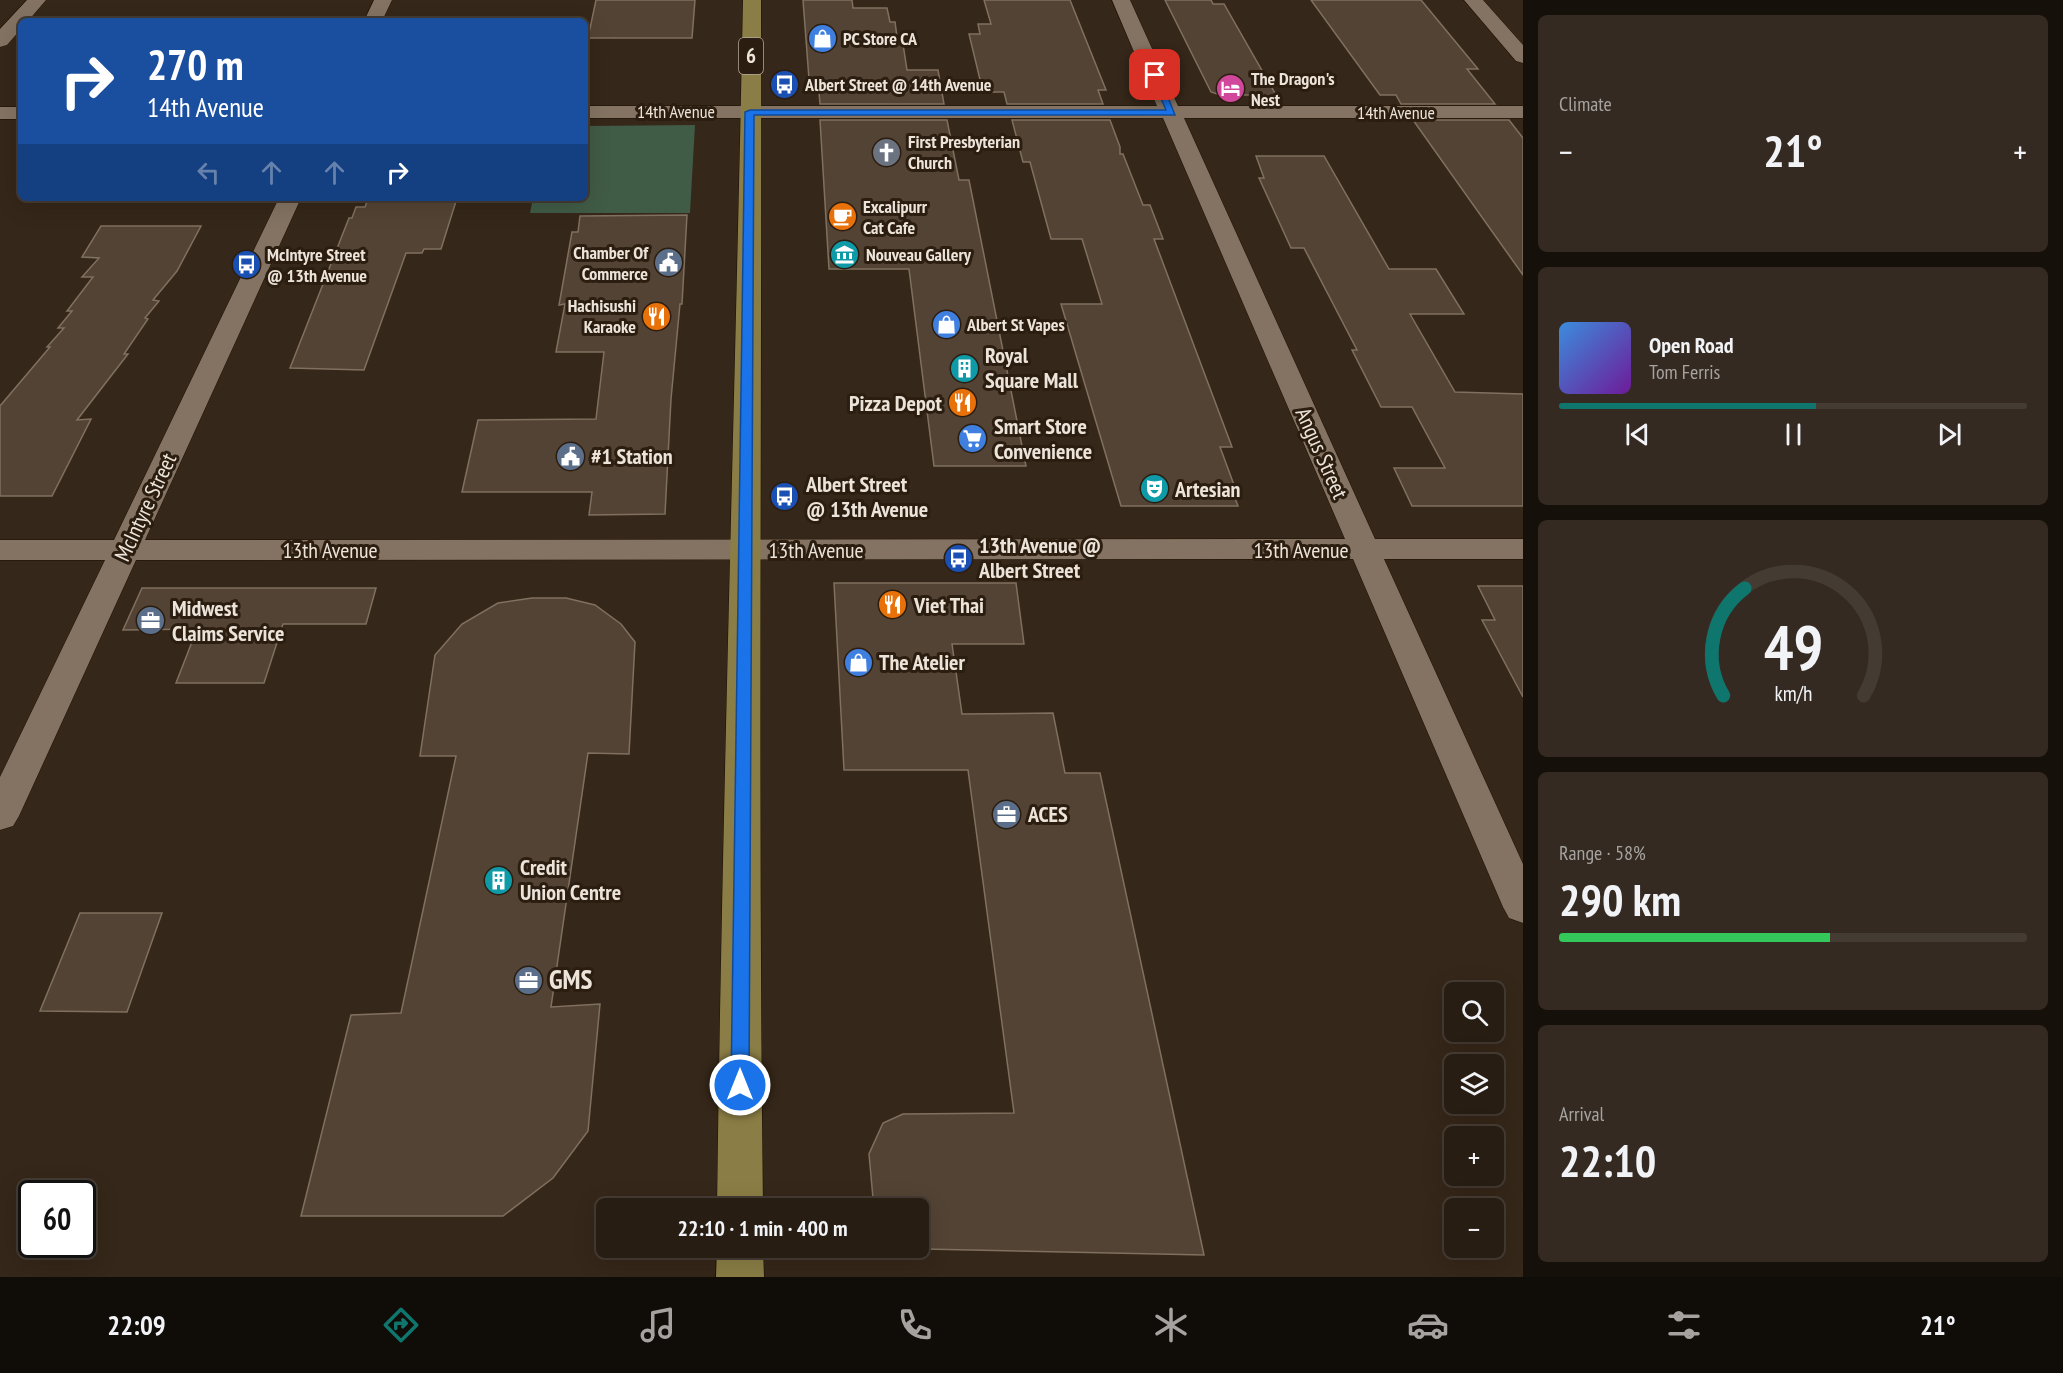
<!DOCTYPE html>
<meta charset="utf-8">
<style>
body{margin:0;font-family:"PT Sans Narrow",sans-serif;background:#342a21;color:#f1f3f6;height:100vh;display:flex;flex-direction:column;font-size:22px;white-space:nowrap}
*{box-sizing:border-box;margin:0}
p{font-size:20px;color:#a5a2a0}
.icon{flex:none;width:33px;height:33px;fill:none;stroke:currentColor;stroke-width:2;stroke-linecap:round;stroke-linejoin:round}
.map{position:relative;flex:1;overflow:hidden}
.side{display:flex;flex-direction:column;gap:15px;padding:15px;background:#16100a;width:540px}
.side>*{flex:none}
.banner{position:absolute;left:18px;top:18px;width:570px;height:183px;border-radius:9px;box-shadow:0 6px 24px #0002,0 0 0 2px #443b33;background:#1a4fa0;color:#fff;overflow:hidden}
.buttons{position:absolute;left:1444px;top:982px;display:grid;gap:12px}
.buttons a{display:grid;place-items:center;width:60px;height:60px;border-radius:9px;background:#281d13;box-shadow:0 6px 24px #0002,0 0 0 2px #443b33;font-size:30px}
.speed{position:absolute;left:18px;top:1180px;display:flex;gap:12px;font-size:30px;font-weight:700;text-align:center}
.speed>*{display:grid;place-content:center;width:78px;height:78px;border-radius:50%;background:#281d13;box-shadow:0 6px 24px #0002,0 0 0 2px #443b33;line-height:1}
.speed .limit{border:3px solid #111;border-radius:9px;background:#fff;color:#111}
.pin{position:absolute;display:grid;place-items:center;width:51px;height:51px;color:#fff;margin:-26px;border-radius:12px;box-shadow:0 3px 9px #0006}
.me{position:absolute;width:66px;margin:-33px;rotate:0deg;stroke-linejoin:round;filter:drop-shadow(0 0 4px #0008)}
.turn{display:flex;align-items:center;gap:21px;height:126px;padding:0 30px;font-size:27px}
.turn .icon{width:78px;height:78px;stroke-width:2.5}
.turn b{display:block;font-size:42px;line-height:51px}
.lanes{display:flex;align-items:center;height:57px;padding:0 30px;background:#0003;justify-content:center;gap:30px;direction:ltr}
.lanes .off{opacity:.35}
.big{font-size:45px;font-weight:700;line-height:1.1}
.side .widget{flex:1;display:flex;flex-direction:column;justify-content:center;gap:9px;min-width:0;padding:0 21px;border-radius:9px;background:#342a21}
.side .dial{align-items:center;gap:0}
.dial svg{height:156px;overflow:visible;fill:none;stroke:#443b33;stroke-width:7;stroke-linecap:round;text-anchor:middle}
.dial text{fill:#f1f3f6;stroke:none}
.song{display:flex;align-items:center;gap:18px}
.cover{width:72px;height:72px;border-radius:9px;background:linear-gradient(135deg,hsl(210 70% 55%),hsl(280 70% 35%))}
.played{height:6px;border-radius:3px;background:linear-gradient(90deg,#0f766e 55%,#443b33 55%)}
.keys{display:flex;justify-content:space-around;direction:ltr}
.heat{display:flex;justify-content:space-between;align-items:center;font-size:33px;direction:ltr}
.charge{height:9px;border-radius:4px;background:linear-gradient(90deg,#34c759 58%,#443b33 0)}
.trip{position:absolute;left:596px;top:1198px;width:333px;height:60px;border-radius:9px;background:#281d13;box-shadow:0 6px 24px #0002,0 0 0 2px #443b33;font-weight:700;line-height:60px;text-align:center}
.tabs{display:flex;height:96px;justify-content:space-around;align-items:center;background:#100c08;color:#a5a2a0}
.tabs .icon{width:42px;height:42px}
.tabs .active{color:#0f766e}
.tabs b{font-size:27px;color:#f1f3f6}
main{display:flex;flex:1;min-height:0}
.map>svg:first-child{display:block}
.green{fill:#405b46}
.building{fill:#534334;stroke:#80705f;stroke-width:1.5}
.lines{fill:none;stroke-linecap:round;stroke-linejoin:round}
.minor-casing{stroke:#1c1003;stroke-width:1}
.major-casing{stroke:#1c1003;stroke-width:1}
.minor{fill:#847362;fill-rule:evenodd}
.major{fill:#8a7d45;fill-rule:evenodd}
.route{fill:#1a73e8;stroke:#114b97;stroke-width:1.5}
.labels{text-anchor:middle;stroke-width:6;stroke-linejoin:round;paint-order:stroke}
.far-poi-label{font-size:18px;font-weight:bold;fill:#ece3d9;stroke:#2b1d0f;text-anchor:start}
.far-street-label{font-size:18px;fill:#ece3d9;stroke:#2b1d0f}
.shield{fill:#2b1d0f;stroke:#b2a89c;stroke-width:1.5}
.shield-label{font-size:21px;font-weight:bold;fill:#ece3d9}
.poi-label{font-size:22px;font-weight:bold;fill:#ece3d9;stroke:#2b1d0f;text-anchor:start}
.street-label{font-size:22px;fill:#ece3d9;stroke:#2b1d0f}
.near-poi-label{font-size:27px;font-weight:bold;fill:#ece3d9;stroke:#2b1d0f;text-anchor:start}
</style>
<main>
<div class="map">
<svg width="1523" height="1277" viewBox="0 0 1523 1277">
<rect width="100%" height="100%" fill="#352719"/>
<path class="green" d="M695,125L690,213H530L533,198H585V126Z"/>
<g class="building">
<path d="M596,0H695L692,38H588Z"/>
<path d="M803,0H852L853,8H887L890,22H895L898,44H903L907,70H938L944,104H820L819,92H810Z"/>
<path d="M984,0H1070L1106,90H1098L1103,104H1007L1004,92H983L969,34H980L978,24H991Z"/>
<path d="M1165,0H1211L1213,4H1224L1276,95H1220L1211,92Z"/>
<path d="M1311,0H1421L1478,69H1467L1495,104H1401L1396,95H1380Z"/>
<path d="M820,120H947L959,180H969L1026,466H934L909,269H829Z"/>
<path d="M1012,120H1110L1120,147V154H1123L1143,205H1150L1163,239H1154L1232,447H1220L1237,493H1233L1238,506H1121L1061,304H1102L1082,239H1051L1030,162H1023Z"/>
<path d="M1413,120H1509L1523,138V275Z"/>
<path d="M1256,156H1324L1389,269H1436L1464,314H1410L1455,392L1523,394V506H1412L1394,468H1445L1412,407H1381L1352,350H1357L1304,248H1291L1259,178H1264Z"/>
<path d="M457,198L441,249H424L422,253H406L364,370L290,368L349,218H352L356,207H365L368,199Z"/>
<path d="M687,215L682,304H680L671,399L665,514L589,515L592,492H462L478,420L596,419L604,352H556L565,304L559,305L572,232H578L580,216Z"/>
<path d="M101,226H201L177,271L153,300L159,301L145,318L148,319L124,354H128L77,420L91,419L52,496H0V406L50,347H47L64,328H58L72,311H67L93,277H82L99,258L82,257Z"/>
<path d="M834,583H1016L1024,644H952L962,714L1053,713L1065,773H1100L1204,1255L877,1248H918V1209H874L869,1154L883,1123L903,1114L1014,1113L968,770H844Z"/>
<path d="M1478,586H1523V697L1482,620H1495Z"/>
<path d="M142,588H376L366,624H283L264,683H176L197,629L123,630Z"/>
<path d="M532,598H566L595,605L621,624L635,642L629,754L588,753L551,1007L600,1004L588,1131L553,1178L503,1216H301L351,1015L401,1013L456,756H420L435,655L462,624L498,603Z"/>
<path d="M80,913H162L127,1012L40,1011Z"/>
</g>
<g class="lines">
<defs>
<g id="minor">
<path d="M27,0H46L28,21H21V29L7,45L0,47V29Z"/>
<path d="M374,0H392L382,21H364Z"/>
<path d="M1112,0H1130L1178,106H1523V118H1184L1375,539H1523V559H1384L1523,864V923L1509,918L1503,907L1353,559L136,560L19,816L13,826L0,830V777L105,560H0V540H114L279,198H301L145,540L1345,539L1163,118H585V106H1157Z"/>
<path d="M1464,0H1483L1523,45V63L1516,61Z"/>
<rect x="0" y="107" width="21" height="12"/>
</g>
<g id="major">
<path d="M743,0H761C762,403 758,806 763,1209H717C722,806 735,403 743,0Z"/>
<path d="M717,1248H763L764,1277H716Z"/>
</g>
</defs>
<use href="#minor" class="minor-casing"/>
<use href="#major" class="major-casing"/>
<use href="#minor" class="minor"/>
<use href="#major" class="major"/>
</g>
<path class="route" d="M1155,73L1159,75L1175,115H754L749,1085L746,1090L740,1093L734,1090L731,1085L745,112L750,110H1166L1151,75Z"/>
<defs>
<symbol id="shop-disc" viewBox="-11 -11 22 22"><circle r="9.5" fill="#3f7fe0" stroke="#2b1d0f"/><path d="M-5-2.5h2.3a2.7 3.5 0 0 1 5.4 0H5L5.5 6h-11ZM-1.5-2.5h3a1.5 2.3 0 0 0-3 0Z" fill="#fff"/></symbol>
<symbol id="bus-disc" viewBox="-11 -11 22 22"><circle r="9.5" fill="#1a4fb4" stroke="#2b1d0f"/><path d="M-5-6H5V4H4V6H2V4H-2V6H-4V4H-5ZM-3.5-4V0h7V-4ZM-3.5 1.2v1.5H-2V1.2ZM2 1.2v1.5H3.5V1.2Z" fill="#fff"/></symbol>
<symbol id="hotel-disc" viewBox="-11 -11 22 22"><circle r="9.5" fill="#d1479c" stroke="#2b1d0f"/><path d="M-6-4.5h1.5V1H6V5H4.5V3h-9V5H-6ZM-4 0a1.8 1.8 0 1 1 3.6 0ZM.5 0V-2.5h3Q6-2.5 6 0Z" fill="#fff"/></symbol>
<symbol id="church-disc" viewBox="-11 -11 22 22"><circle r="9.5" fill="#6b7280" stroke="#2b1d0f"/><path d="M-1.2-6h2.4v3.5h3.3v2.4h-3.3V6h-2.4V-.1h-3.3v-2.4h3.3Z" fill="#fff"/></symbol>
<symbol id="cafe-disc" viewBox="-11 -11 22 22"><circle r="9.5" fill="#e8710a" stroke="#2b1d0f"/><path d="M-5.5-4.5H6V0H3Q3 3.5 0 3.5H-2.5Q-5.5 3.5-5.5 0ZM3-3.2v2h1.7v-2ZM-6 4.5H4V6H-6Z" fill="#fff"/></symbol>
<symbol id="museum-disc" viewBox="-11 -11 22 22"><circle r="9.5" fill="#0f9aa8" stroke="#2b1d0f"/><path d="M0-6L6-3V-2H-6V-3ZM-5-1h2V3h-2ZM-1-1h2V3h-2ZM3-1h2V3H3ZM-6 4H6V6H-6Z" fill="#fff"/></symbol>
<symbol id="civic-disc" viewBox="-11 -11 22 22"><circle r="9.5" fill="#5c6f8a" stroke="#2b1d0f"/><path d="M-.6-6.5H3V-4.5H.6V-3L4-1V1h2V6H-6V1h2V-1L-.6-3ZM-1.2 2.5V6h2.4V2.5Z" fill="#fff"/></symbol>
<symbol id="restaurant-disc" viewBox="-11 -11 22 22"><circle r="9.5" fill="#e8710a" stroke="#2b1d0f"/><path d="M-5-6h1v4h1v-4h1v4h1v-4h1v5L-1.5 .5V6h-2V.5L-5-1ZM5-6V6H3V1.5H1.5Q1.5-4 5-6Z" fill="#fff"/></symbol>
<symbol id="building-disc" viewBox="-11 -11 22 22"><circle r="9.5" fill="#0f9aa8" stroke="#2b1d0f"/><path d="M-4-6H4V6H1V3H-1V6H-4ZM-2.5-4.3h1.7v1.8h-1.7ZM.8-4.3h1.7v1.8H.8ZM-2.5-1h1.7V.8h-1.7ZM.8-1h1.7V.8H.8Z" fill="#fff"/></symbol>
<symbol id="supermarket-disc" viewBox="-11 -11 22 22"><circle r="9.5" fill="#3f7fe0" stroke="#2b1d0f"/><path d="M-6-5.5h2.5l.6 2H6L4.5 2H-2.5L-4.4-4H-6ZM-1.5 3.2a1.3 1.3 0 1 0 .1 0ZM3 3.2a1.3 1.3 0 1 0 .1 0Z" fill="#fff"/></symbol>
<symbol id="theatre-disc" viewBox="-11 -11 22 22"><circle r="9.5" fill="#0f9aa8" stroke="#2b1d0f"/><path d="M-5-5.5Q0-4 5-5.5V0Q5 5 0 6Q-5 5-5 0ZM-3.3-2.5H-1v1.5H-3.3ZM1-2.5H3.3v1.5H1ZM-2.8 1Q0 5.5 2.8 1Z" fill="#fff"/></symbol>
<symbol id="office-disc" viewBox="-11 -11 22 22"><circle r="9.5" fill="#5c6f8a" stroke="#2b1d0f"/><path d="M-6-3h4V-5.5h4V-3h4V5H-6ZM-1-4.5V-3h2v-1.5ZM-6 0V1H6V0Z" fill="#fff"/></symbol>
</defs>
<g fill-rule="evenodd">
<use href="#shop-disc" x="806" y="22" width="33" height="33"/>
<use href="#bus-disc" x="768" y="68" width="33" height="33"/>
<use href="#hotel-disc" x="1214" y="72" width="33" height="33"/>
<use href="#church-disc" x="870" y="136" width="33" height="33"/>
<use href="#cafe-disc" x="826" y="200" width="33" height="33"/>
<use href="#museum-disc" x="828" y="238" width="33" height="33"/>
<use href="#civic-disc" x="652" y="246" width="33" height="33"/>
<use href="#bus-disc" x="230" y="248" width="33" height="33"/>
<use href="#restaurant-disc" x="640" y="300" width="33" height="33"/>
<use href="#shop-disc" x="930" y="308" width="33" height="33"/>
<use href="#building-disc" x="948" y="352" width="33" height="33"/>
<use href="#restaurant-disc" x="946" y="386" width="33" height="33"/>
<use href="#supermarket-disc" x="956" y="422" width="33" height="33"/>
<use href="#civic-disc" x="554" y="440" width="33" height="33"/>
<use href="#theatre-disc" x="1138" y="472" width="33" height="33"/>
<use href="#bus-disc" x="768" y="480" width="33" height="33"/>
<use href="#bus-disc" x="942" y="542" width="33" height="33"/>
<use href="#restaurant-disc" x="876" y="588" width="33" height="33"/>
<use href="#office-disc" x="134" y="604" width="33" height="33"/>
<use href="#shop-disc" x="842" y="646" width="33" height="33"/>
<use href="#office-disc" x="990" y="798" width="33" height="33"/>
<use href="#building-disc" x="482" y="864" width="33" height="33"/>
<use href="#office-disc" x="512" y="964" width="33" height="33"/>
</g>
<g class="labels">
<g class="far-poi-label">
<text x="843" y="45">PC Store CA</text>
<text x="1251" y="85">The Dragon's<tspan x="1251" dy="21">Nest</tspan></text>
<text x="805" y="91">Albert Street @ 14th Avenue</text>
<text x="908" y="148">First Presbyterian<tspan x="908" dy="21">Church</tspan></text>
<text x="863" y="213">Excalipurr<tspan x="863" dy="21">Cat Cafe</tspan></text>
<text x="648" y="259" text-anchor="end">Chamber Of<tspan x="648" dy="21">Commerce</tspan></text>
<text x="267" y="261">McIntyre Street<tspan x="267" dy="21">@ 13th Avenue</tspan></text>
<text x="866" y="261">Nouveau Gallery</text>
<text x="636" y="312" text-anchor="end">Hachisushi<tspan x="636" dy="21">Karaoke</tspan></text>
<text x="967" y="331">Albert St Vapes</text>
</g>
<g class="far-street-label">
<text x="676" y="118">14th Avenue</text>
<text x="1396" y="119">14th Avenue</text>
</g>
<rect class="shield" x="739" y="38" width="24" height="36" rx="4.5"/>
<g class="shield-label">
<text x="751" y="63">6</text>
</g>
<g class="poi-label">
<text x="985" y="363">Royal<tspan x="985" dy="25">Square Mall</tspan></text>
<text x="942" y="411" text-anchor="end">Pizza Depot</text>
<text x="994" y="434">Smart Store<tspan x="994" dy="25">Convenience</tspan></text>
<text x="591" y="464">#1 Station</text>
<text x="806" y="492">Albert Street<tspan x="806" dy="25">@ 13th Avenue</tspan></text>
<text x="1175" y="497">Artesian</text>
<text x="979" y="553">13th Avenue @<tspan x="979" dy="25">Albert Street</tspan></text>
<text x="914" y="613">Viet Thai</text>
<text x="172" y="616">Midwest<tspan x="172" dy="25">Claims Service</tspan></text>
<text x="879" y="670">The Atelier</text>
<text x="1028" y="822">ACES</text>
<text x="520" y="875">Credit<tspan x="520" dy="25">Union Centre</tspan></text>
</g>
<g class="street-label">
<text transform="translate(1322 453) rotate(66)" y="8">Angus Street</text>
<text transform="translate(145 507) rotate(-65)" y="8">McIntyre Street</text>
<text x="330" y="558">13th Avenue</text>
<text x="816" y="558">13th Avenue</text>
<text x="1301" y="558">13th Avenue</text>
</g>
<g class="near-poi-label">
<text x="549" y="989">GMS</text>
</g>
</g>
</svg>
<div class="buttons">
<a><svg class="icon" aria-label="search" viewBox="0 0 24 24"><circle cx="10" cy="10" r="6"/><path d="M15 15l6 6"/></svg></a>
<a><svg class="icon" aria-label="layers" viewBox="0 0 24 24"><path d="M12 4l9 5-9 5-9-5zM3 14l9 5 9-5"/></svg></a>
<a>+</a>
<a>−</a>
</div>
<div class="speed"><div class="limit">60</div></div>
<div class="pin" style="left:1155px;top:75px;background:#d93025"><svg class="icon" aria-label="arrive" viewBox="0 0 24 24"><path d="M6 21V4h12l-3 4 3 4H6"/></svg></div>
<svg class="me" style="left:740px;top:1085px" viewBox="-20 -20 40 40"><circle r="17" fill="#1a73e8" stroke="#fff" stroke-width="3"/><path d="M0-11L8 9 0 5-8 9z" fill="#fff"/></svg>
<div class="trip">22:10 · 1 min · 400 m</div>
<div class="banner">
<div class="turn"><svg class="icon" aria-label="right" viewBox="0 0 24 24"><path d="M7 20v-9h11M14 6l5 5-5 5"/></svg><div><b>270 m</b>14th Avenue</div></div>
<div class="lanes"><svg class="icon off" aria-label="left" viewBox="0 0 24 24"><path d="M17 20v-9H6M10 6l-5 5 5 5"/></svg><svg class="icon off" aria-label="ahead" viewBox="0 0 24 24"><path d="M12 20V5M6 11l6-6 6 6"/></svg><svg class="icon off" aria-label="ahead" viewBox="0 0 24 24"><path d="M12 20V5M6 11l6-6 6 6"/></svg><svg class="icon" aria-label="right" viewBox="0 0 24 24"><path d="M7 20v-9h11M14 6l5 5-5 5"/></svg></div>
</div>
</div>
<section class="side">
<div class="widget"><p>Climate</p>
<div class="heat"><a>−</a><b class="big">21°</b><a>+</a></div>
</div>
<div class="widget">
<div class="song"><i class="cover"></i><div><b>Open Road</b><p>Tom Ferris</p></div></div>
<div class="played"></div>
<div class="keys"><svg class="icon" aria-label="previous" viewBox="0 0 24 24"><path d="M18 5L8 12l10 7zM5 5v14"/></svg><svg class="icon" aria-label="pause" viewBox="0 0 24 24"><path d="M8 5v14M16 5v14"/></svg><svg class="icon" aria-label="next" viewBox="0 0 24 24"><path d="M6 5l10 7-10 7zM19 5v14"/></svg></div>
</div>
<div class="widget dial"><svg viewBox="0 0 100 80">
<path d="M14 69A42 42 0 1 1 86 69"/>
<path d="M14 69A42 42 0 0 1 25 14" stroke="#0f766e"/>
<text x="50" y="56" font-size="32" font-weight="700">49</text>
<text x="50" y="72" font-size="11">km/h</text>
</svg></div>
<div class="widget"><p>Range · 58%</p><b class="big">290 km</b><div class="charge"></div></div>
<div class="widget"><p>Arrival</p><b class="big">22:10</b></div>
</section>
</main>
<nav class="tabs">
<b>22:09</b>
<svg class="icon active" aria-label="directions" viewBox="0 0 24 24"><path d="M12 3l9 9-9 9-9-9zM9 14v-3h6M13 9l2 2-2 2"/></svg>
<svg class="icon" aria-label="music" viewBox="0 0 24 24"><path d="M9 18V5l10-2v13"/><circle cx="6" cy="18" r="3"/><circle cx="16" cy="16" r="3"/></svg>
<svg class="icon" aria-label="phone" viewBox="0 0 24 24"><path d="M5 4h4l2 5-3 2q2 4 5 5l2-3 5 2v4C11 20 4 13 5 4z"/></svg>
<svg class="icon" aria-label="climate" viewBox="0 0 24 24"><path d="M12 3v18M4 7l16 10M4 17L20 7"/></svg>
<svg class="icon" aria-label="car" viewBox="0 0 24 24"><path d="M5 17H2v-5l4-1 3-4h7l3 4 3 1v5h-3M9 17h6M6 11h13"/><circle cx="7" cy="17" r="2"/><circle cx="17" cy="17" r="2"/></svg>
<svg class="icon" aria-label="filters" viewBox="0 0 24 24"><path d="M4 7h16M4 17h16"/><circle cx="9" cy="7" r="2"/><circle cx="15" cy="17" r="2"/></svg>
<b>21°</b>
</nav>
